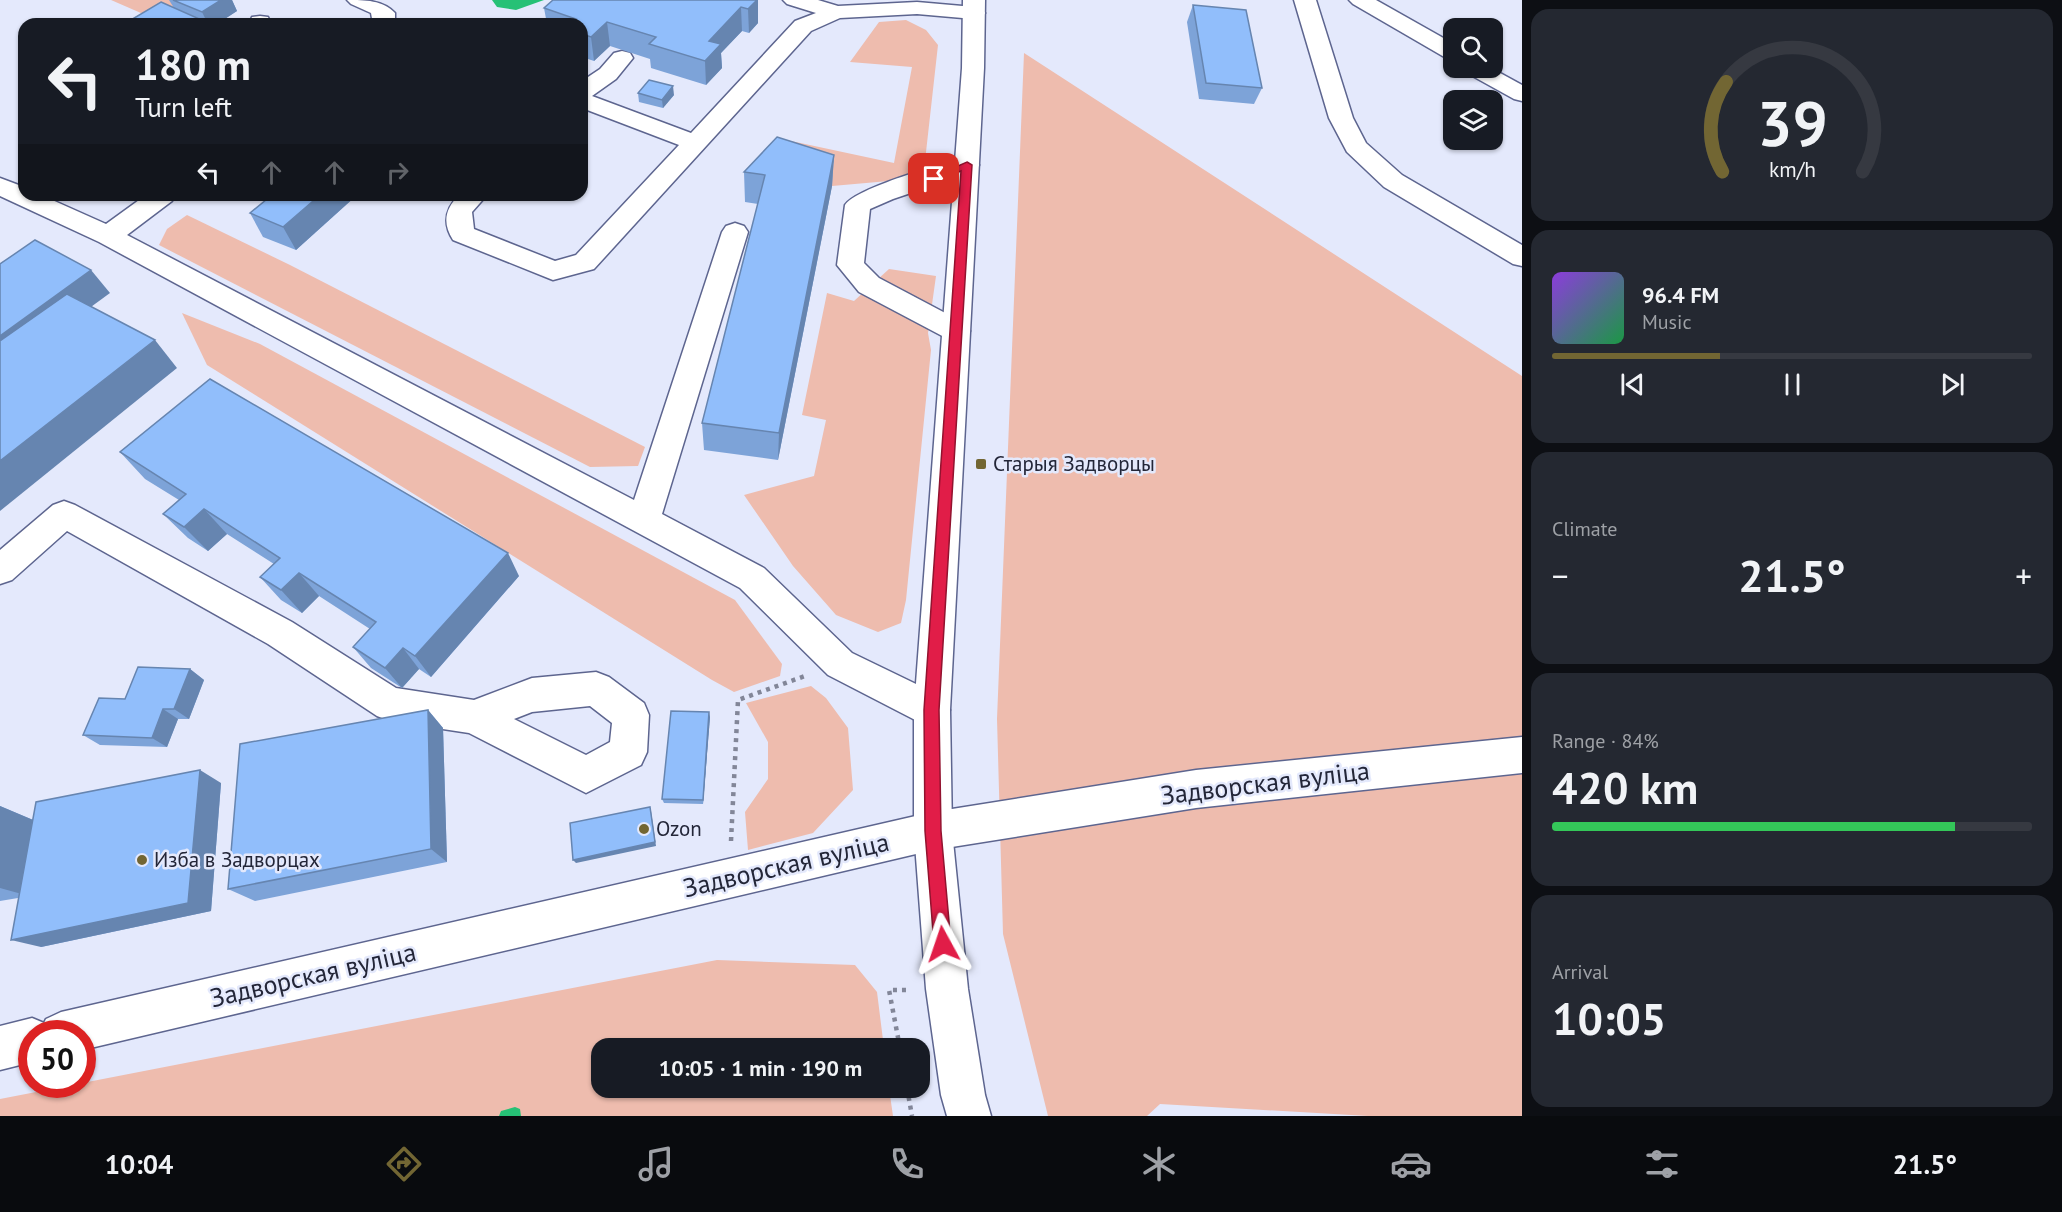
<!DOCTYPE html>
<meta charset="utf-8">
<style>
body{margin:0;font-family:"PT Sans",sans-serif;background:#242831;color:#f1f3f6;height:100vh;display:flex;flex-direction:column;font-size:22px;white-space:nowrap}
*{box-sizing:border-box;margin:0}
p{font-size:20px;color:#9ea1a6}
.icon{flex:none;width:33px;height:33px;fill:none;stroke:currentColor;stroke-width:2;stroke-linecap:round;stroke-linejoin:round}
.map{position:relative;flex:1;overflow:hidden}
.details{display:flex;flex-direction:column;gap:9px;padding:9px;background:#0d0f14;width:540px}
.details>*{flex:none}
.banner{position:absolute;left:18px;top:18px;width:570px;height:183px;border-radius:18px;box-shadow:0 2px 4px #0004;background:#171b24;color:#f1f3f6;overflow:hidden}
.fabs{position:absolute;left:1443px;top:18px;display:grid;gap:12px}
.fabs a{display:grid;place-items:center;width:60px;height:60px;border-radius:12px;background:#171b24;box-shadow:0 2px 4px #0004;font-size:30px}
.speed{position:absolute;left:18px;top:1020px;display:flex;gap:12px;font-size:30px;font-weight:700;text-align:center}
.speed>*{display:grid;place-content:center;width:78px;height:78px;border-radius:50%;background:#171b24;box-shadow:0 2px 4px #0004;line-height:1}
.speed .limit{border:9px solid #d22;background:#fff;color:#111}
.pin{position:absolute;display:grid;place-items:center;width:51px;height:51px;color:#fff;margin:-26px;border-radius:12px;box-shadow:0 3px 9px #0006}
.me{position:absolute;width:66px;margin:-33px;rotate:355deg;stroke-linejoin:round;filter:drop-shadow(0 0 4px #0008)}
.turn{display:flex;align-items:center;gap:21px;height:126px;padding:0 18px;font-size:27px}
.turn .icon{width:78px;height:78px;stroke-width:2.5}
.turn b{display:block;font-size:42px;line-height:51px}
.lanes{display:flex;align-items:center;height:57px;padding:0 18px;background:#0003;justify-content:center;gap:30px;direction:ltr}
.lanes .off{opacity:.35}
.big{font-size:45px;font-weight:600;line-height:1.1}
.details .widget{flex:1;display:flex;flex-direction:column;justify-content:center;gap:9px;min-width:0;padding:0 21px;border-radius:18px;background:#242831}
.details .dial{align-items:center;gap:0}
.dial svg{height:156px;overflow:visible;fill:none;stroke:#363941;stroke-width:7;stroke-linecap:round;text-anchor:middle}
.dial text{fill:#f1f3f6;stroke:none}
.song{display:flex;align-items:center;gap:18px}
.cover{width:72px;height:72px;border-radius:9px;background:linear-gradient(135deg,hsl(270 70% 55%),hsl(140 70% 35%))}
.played{height:6px;border-radius:3px;background:linear-gradient(90deg,#726633 35%,#363941 35%)}
.keys{display:flex;justify-content:space-around;direction:ltr}
.heat{display:flex;justify-content:space-between;align-items:center;font-size:33px;direction:ltr}
.charge{height:9px;border-radius:4px;background:linear-gradient(90deg,#34c759 84%,#363941 0)}
.trip{position:absolute;left:591px;top:1038px;width:339px;height:60px;border-radius:18px;background:#171b24;box-shadow:0 2px 4px #0004;font-weight:600;line-height:60px;text-align:center}
.menu{display:flex;height:96px;justify-content:space-around;align-items:center;background:#090b0e;color:#9ea1a6}
.menu .icon{width:42px;height:42px}
.menu .active{color:#726633}
.menu b{font-size:27px;color:#f1f3f6}
main{display:flex;flex:1;min-height:0}
.map>svg:first-child{display:block}
.green{fill:#eebcae}
.water{fill:#26c176}
.lines{fill:none;stroke-linecap:round;stroke-linejoin:round}
.stream{fill:#26c176;fill-rule:evenodd}
.minor-casing{stroke:#5d658f;stroke-width:3}
.major-casing{stroke:#5d658f;stroke-width:3}
.path{stroke:#828698;stroke-width:4.5;stroke-dasharray:4 5;stroke-linecap:butt}
.minor{fill:#fff;fill-rule:evenodd}
.major{fill:#fff;fill-rule:evenodd}
.wall{fill:#7da3d8}
.shaded-wall{fill:#6685b0}
.building{fill:#91befb;stroke:#6685b0;stroke-width:1.5}
.route{fill:#e11d48;stroke:#92132f;stroke-width:1.5}
.poi-dot{fill:#726633;stroke:#e4e9fc;stroke-width:2}
.labels{text-anchor:middle;stroke-width:5;stroke-linejoin:round;paint-order:stroke}
.poi-label{font-size:21px;fill:#232638;stroke:#e4e9fc;text-anchor:start}
.near-street-label{font-size:26px;fill:#232638;stroke:#e4e9fc}
</style>
<main>
<div class="map">
<svg width="1522" height="1116" viewBox="0 0 1522 1116">
<rect width="100%" height="100%" fill="#e4e9fc"/>
<g class="green">
<path d="M111,0H190L157,20Z"/>
<path d="M906,20L926,30L938,45L924,170L900,180L832,186L768,165L791,141L894,163L912,67L850,62L879,22Z"/>
<path d="M1024,53L1522,376V1116H1368L1160,1104L1147,1116H1048L1003,934L997,719Z"/>
<path d="M187,215L290,265L645,447L638,466L590,467L159,245L167,229Z"/>
<path d="M889,269L936,276L928,333L931,350L906,600L901,623L878,632L836,615L793,566L744,495L814,476L826,420L802,415L827,293L854,301Z"/>
<path d="M182,313L260,344L735,600L782,664L780,676L734,692L712,680L207,365Z"/>
<path d="M811,686L826,698L848,728L853,790L813,833L748,850L745,812L768,779V742L746,703Z"/>
<path d="M717,960L855,965L877,992L884,1048H602V1088H889L893,1116H0V1099Z"/>
</g>
<path class="water" d="M492,0H544L516,10L497,7Z"/>
<g class="lines">
<path class="stream" d="M515,1107L520,1109L521,1116H499L501,1111Z"/>
<defs>
<g id="minor">
<path d="M347,0C365,0 383,0 395,13V24H373L371,13L351,4Z"/>
<path d="M783,0H818L838,6L917,2L974,7L982,8L985,13L982,18L974,19L917,14L840,18L811,31L594,269L553,280L453,240C442,223 445,209 459,195H487L472,212L474,229L555,261L576,255L679,145L582,108V81L600,69L614,53L622,51L630,53L633,58L616,79L592,96L691,133L795,21L816,13L787,4Z"/>
<path d="M1294,0H1316L1353,118L1366,143L1402,175L1522,245V266L1513,264L1384,187L1347,152L1329,118Z"/>
<path d="M1349,0H1376L1454,44V60L1446,58L1353,4Z"/>
<path d="M260,16L268,17L271,24H249L252,17Z"/>
<path d="M1464,68H1491L1522,85V101L1514,99L1467,73Z"/>
<path d="M967,157L976,159L979,165L976,171L893,199L870,209L864,263L879,278L966,324L970,331L966,338L956,341L946,338L859,292L837,265L845,205C856,188 944,163 967,157Z"/>
<path d="M0,178L24,187V195H41L106,224L146,195H176L172,201L127,235L634,500L722,232L726,226L735,223L744,226L748,232L662,514L764,568L852,653L945,698L950,710L945,722L932,727L919,722L828,675L740,588L99,242L0,196Z"/>
<path d="M64,501L75,505L292,622L396,688L474,700L532,678L596,672L609,677L644,703L649,715L647,752L641,765L586,793L469,733L390,721L377,716L268,644L67,531L12,580L0,584V550L53,505ZM590,706L612,723L610,742L586,755L514,719L532,712Z"/>
<path d="M1522,737V773L1196,808L933,850L82,1050V1034H32V1062L0,1070V1026L32,1018L44,1023L46,1019L61,1012L933,812L1196,770Z"/>
</g>
<path id="major" d="M963,0H985L984,68L950,710L952,831L968,989L985,1095L991,1116H947L941,1095L926,989L914,831V710L962,68Z"/>
</defs>
<use href="#minor" class="minor-casing"/>
<use href="#major" class="major-casing"/>
<g class="path">
<path d="M731,841L738,700L805,676"/>
<path d="M900,1048L889,990H908"/>
<path d="M907,1088L912,1116"/>
</g>
<use href="#minor" class="minor"/>
<use href="#major" class="major"/>
</g>
<g class="wall">
<path d="M169,0H232L237,11L217,24H124L174,8Z"/>
<path d="M758,0V23L749,33L742,31L721,53L722,68L706,85L651,68L650,59L610,46L594,61L582,57V24H547L544,8Z"/>
<path d="M1193,5L1262,88L1254,104L1199,99L1187,22Z"/>
<path d="M638,93L674,95L663,108L639,102Z"/>
<path d="M834,155L832,186L778,460L704,450L702,423L758,204L745,202L744,172Z"/>
<path d="M272,195H357L296,250L263,237L250,213Z"/>
<path d="M120,452L519,576L431,677L419,669L402,688L371,668L353,647L370,629L319,596L302,613L281,600L260,577L274,564L227,534L208,551L188,538L163,514L179,500L145,479Z"/>
<path d="M190,669L204,680L189,719H178L167,747L100,745L83,735L125,699Z"/>
<path d="M428,710L443,728L447,862L255,901L228,889Z"/>
<path d="M710,717L703,804L664,803L662,799Z"/>
<path d="M221,783L211,911L41,947L18,898L0,901V806L33,820Z"/>
</g>
<g class="shaded-wall">
<path d="M221,0H232L237,11L217,24H208L202,12Z"/>
<path d="M757,0H758V23L749,33L748,9Z"/>
<path d="M741,7L742,31L721,53L722,68L706,85L705,61L709,41Z"/>
<path d="M607,22L610,46L594,61L591,37Z"/>
<path d="M673,86L674,95L663,108L662,100Z"/>
<path d="M834,155L832,186L778,460L779,433Z"/>
<path d="M320,195H357L296,250L283,227Z"/>
<path d="M91,270L110,293L17,361L0,344V336Z"/>
<path d="M155,340L177,368L0,511V461Z"/>
<path d="M204,509L227,534L208,551L184,527Z"/>
<path d="M508,553L519,576L431,677L415,656Z"/>
<path d="M299,573L319,596L302,613L281,590Z"/>
<path d="M403,648L419,669L402,688L385,668Z"/>
<path d="M190,669L204,680L189,719L174,709Z"/>
<path d="M163,709L178,719L167,747L152,738Z"/>
<path d="M428,710L443,728L447,862L431,849Z"/>
<path d="M709,712L710,717L703,804V800Z"/>
<path d="M200,770L221,783L211,911L41,947L11,940Z"/>
<path d="M0,806L45,825L29,896L0,888Z"/>
<path d="M650,807L651,811L656,846L576,863L573,860Z"/>
</g>
<g class="building">
<path d="M173,0H221L202,12Z"/>
<path d="M553,0H757L748,9L741,7L709,41L721,44L705,61L649,44L656,37L607,22L591,37L582,34V24H570L576,19L544,8Z"/>
<path d="M161,2L204,21L199,24H124Z"/>
<path d="M1193,5L1246,10L1262,88L1206,83Z"/>
<path d="M649,80L673,86L662,100L638,93Z"/>
<path d="M777,137L834,155L779,433L702,423L765,175L744,172Z"/>
<path d="M272,195H320L283,227L250,213Z"/>
<path d="M35,240L91,270L0,336V264Z"/>
<path d="M67,294L155,340L0,461V341Z"/>
<path d="M210,379L508,553L415,656L403,648L385,668L353,647L376,622L299,573L281,590L260,577L280,558L204,509L184,527L163,514L186,494L120,452Z"/>
<path d="M138,667L190,669L174,709H163L152,738L83,735L99,698L125,699Z"/>
<path d="M428,710L431,849L228,889L240,744Z"/>
<path d="M671,711L709,712L703,800L662,799Z"/>
<path d="M200,770L188,903L11,940L36,802Z"/>
<path d="M650,807L655,842L573,860L570,823Z"/>
</g>
<path class="route" d="M967,162L972,165L939,710L941,831L951,944L949,950L943,953L937,950L934,944L925,831L924,710L961,171L934,182L928,179Z"/>
<g class="poi-dot">
<rect x="975" y="458" width="12" height="12" rx="3"/>
<circle cx="644" cy="829" r="6"/>
<circle cx="142" cy="860" r="6"/>
</g>
<g class="labels">
<g class="poi-label">
<text x="993" y="471">Старыя Задворцы</text>
<text x="656" y="836">Ozon</text>
<text x="154" y="867">Изба в Задворцах</text>
</g>
<g class="near-street-label">
<text transform="translate(1265 783) rotate(-7)" y="9">Задворская вуліца</text>
<text transform="translate(786 865) rotate(-13)" y="9">Задворская вуліца</text>
<text transform="translate(313 975) rotate(-13)" y="9">Задворская вуліца</text>
</g>
</g>
</svg>
<div class="fabs">
<a><svg class="icon" aria-label="search" viewBox="0 0 24 24"><circle cx="10" cy="10" r="6"/><path d="M15 15l6 6"/></svg></a>
<a><svg class="icon" aria-label="layers" viewBox="0 0 24 24"><path d="M12 4l9 5-9 5-9-5zM3 14l9 5 9-5"/></svg></a>
</div>
<div class="speed"><div class="limit">50</div></div>
<div class="pin" style="left:934px;top:179px;background:#d93025"><svg class="icon" aria-label="arrive" viewBox="0 0 24 24"><path d="M6 21V4h12l-3 4 3 4H6"/></svg></div>
<svg class="me" style="left:943px;top:944px" viewBox="-20 -20 40 40"><path d="M0-17L14 15 0 8-14 15z" fill="#e11d48" stroke="#fff" stroke-width="4"/></svg>
<div class="trip">10:05 · 1 min · 190 m</div>
<div class="banner">
<div class="turn"><svg class="icon" aria-label="left" viewBox="0 0 24 24"><path d="M17 20v-9H6M10 6l-5 5 5 5"/></svg><div><b>180 m</b>Turn left</div></div>
<div class="lanes"><svg class="icon" aria-label="left" viewBox="0 0 24 24"><path d="M17 20v-9H6M10 6l-5 5 5 5"/></svg><svg class="icon off" aria-label="ahead" viewBox="0 0 24 24"><path d="M12 20V5M6 11l6-6 6 6"/></svg><svg class="icon off" aria-label="ahead" viewBox="0 0 24 24"><path d="M12 20V5M6 11l6-6 6 6"/></svg><svg class="icon off" aria-label="right" viewBox="0 0 24 24"><path d="M7 20v-9h11M14 6l5 5-5 5"/></svg></div>
</div>
</div>
<section class="details">
<div class="widget dial"><svg viewBox="0 0 100 80">
<path d="M14 69A42 42 0 1 1 86 69"/>
<path d="M14 69A42 42 0 0 1 16 23" stroke="#726633"/>
<text x="50" y="56" font-size="32" font-weight="700">39</text>
<text x="50" y="72" font-size="11">km/h</text>
</svg></div>
<div class="widget">
<div class="song"><i class="cover"></i><div><b>96.4 FM</b><p>Music</p></div></div>
<div class="played"></div>
<div class="keys"><svg class="icon" aria-label="previous" viewBox="0 0 24 24"><path d="M18 5L8 12l10 7zM5 5v14"/></svg><svg class="icon" aria-label="pause" viewBox="0 0 24 24"><path d="M8 5v14M16 5v14"/></svg><svg class="icon" aria-label="next" viewBox="0 0 24 24"><path d="M6 5l10 7-10 7zM19 5v14"/></svg></div>
</div>
<div class="widget"><p>Climate</p>
<div class="heat"><a>−</a><b class="big">21.5°</b><a>+</a></div>
</div>
<div class="widget"><p>Range · 84%</p><b class="big">420 km</b><div class="charge"></div></div>
<div class="widget"><p>Arrival</p><b class="big">10:05</b></div>
</section>
</main>
<nav class="menu">
<b>10:04</b>
<svg class="icon active" aria-label="directions" viewBox="0 0 24 24"><path d="M12 3l9 9-9 9-9-9zM9 14v-3h6M13 9l2 2-2 2"/></svg>
<svg class="icon" aria-label="music" viewBox="0 0 24 24"><path d="M9 18V5l10-2v13"/><circle cx="6" cy="18" r="3"/><circle cx="16" cy="16" r="3"/></svg>
<svg class="icon" aria-label="phone" viewBox="0 0 24 24"><path d="M5 4h4l2 5-3 2q2 4 5 5l2-3 5 2v4C11 20 4 13 5 4z"/></svg>
<svg class="icon" aria-label="climate" viewBox="0 0 24 24"><path d="M12 3v18M4 7l16 10M4 17L20 7"/></svg>
<svg class="icon" aria-label="car" viewBox="0 0 24 24"><path d="M5 17H2v-5l4-1 3-4h7l3 4 3 1v5h-3M9 17h6M6 11h13"/><circle cx="7" cy="17" r="2"/><circle cx="17" cy="17" r="2"/></svg>
<svg class="icon" aria-label="filters" viewBox="0 0 24 24"><path d="M4 7h16M4 17h16"/><circle cx="9" cy="7" r="2"/><circle cx="15" cy="17" r="2"/></svg>
<b>21.5°</b>
</nav>
